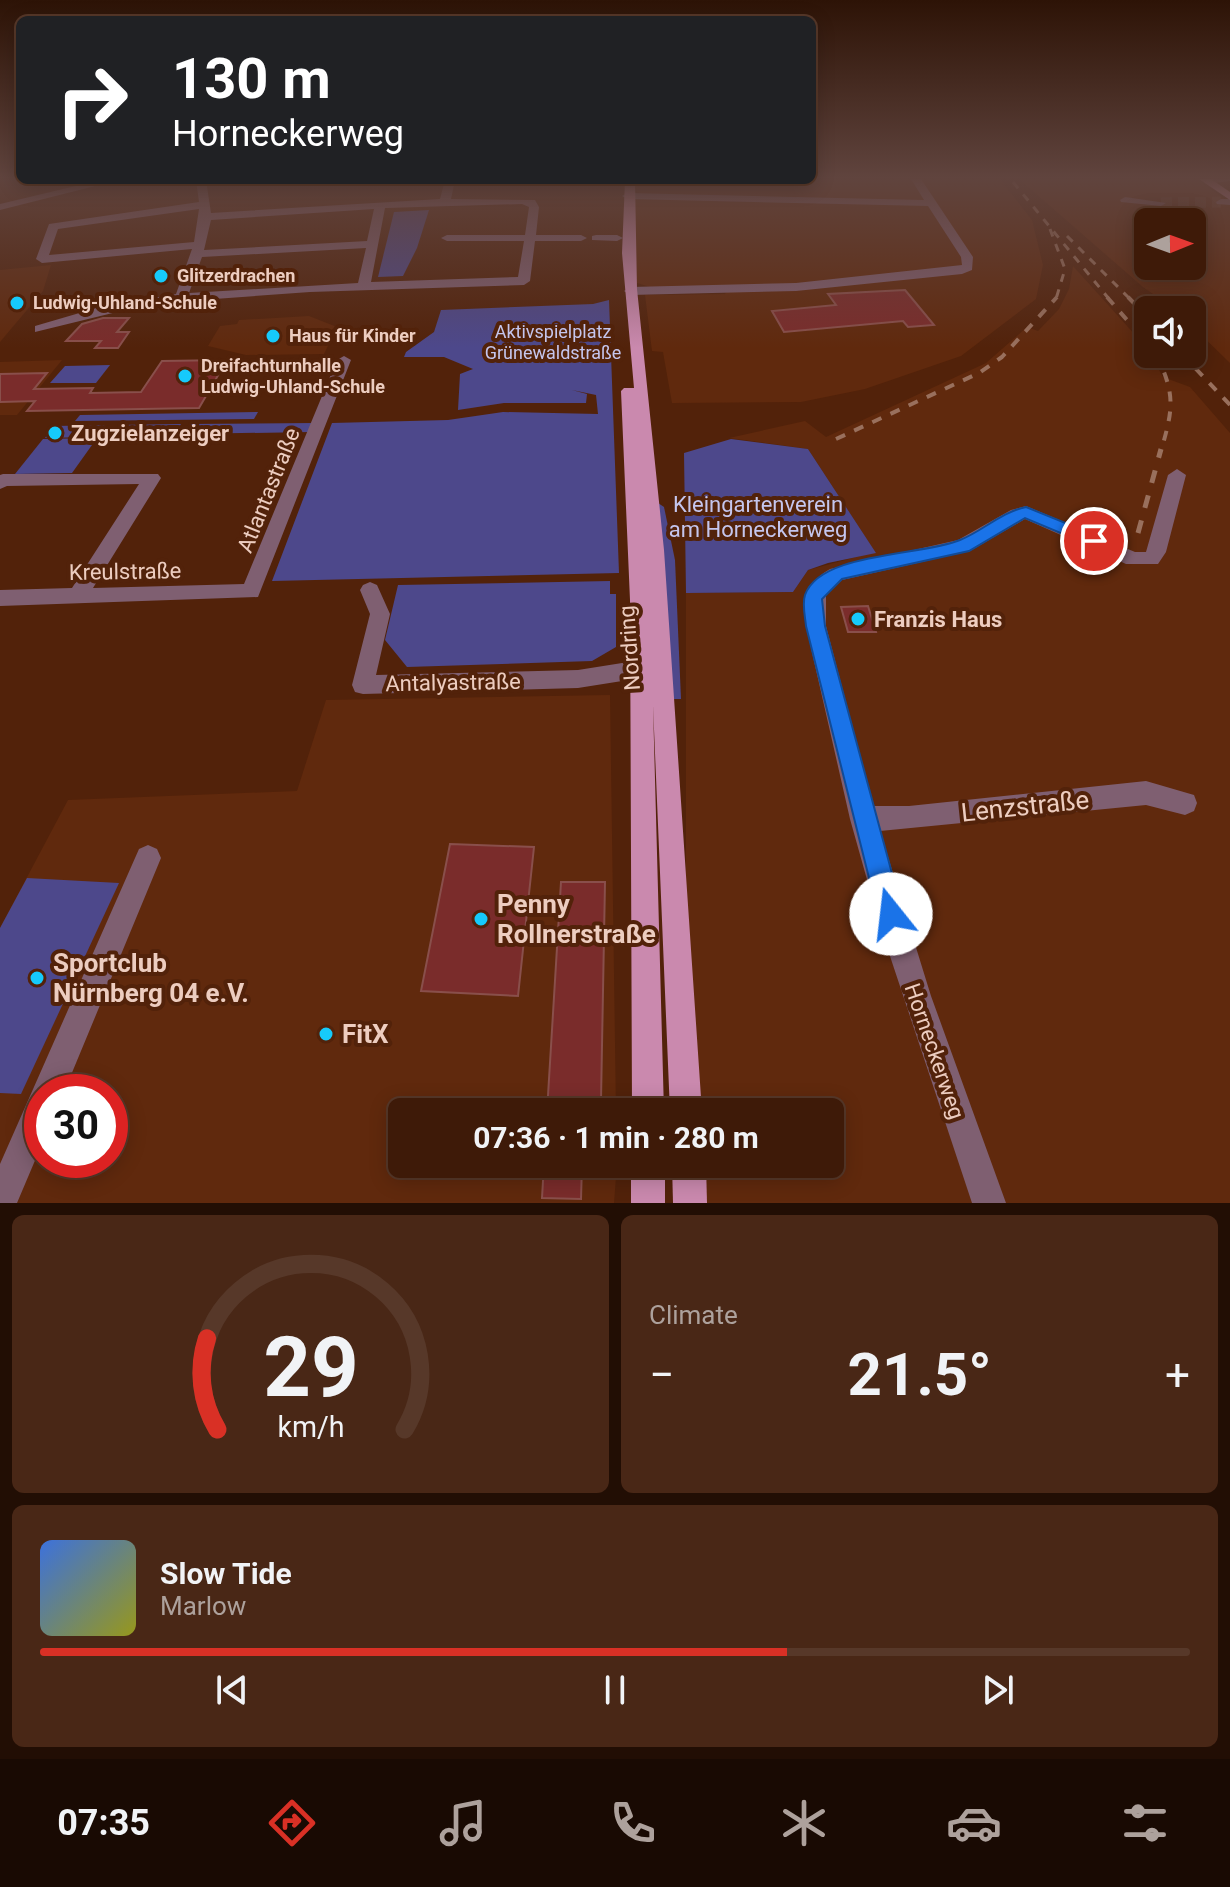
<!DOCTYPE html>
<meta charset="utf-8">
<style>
body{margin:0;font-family:Roboto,sans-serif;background:#492716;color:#f1f3f6;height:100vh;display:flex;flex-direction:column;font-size:30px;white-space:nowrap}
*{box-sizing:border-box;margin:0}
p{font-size:26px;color:#ada19c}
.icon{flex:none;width:44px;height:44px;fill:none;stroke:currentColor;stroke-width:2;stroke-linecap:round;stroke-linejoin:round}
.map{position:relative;height:1203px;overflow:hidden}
.sheet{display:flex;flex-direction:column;gap:12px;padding:12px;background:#220e04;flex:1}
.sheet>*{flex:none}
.banner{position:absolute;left:16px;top:16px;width:800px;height:168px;border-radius:12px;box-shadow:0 4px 20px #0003,0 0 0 2px #573829;background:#202124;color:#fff;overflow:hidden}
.needle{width:52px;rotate:89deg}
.controls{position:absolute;left:1134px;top:208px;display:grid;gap:16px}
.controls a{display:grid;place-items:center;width:72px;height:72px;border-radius:12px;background:#3e1a08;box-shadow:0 4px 20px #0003,0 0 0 2px #573829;font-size:40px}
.speed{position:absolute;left:24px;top:1074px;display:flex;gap:16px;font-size:40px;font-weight:700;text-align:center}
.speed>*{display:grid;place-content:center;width:104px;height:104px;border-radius:50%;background:#3e1a08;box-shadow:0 4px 20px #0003,0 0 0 2px #573829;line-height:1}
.speed .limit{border:12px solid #d22;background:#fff;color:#111}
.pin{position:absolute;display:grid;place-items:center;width:68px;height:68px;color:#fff;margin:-34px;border:4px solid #fff;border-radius:50%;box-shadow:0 2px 8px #0007}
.me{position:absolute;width:88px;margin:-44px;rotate:344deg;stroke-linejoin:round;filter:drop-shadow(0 0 6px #0008)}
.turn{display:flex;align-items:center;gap:28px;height:168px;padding:0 24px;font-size:36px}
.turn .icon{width:104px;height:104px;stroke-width:2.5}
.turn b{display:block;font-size:56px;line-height:68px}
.big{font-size:60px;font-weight:700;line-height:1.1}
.sheet .card{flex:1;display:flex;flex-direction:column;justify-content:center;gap:12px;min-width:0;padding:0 28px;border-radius:12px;background:#492716}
.sheet .dial{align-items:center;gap:0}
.dial svg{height:208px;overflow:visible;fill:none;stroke:#573829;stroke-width:7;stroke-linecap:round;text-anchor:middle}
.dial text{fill:#f1f3f6;stroke:none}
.song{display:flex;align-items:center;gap:24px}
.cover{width:96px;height:96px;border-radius:12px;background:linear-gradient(135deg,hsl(220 70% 55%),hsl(60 70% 35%))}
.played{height:8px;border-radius:4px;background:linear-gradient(90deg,#d93025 65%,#573829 65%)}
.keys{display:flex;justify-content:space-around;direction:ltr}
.heat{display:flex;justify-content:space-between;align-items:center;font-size:44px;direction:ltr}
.sheet .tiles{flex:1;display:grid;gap:12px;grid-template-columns:1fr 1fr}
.card:last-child{grid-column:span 2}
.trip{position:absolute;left:388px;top:1098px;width:456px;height:80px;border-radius:12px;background:#3e1a08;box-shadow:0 4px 20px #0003,0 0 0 2px #573829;font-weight:700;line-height:80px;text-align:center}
.tab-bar{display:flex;height:128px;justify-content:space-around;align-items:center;background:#190a03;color:#ada19c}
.tab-bar .icon{width:56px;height:56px}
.tab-bar .active{color:#d93025}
.tab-bar b{font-size:36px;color:#f1f3f6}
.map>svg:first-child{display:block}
.built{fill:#60290d;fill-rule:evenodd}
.green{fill:#4d488b}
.building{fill:#7a2c2b;stroke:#894f4b;stroke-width:2}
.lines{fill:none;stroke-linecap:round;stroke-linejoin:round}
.minor-tunnel{stroke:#693c25;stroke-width:11;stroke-dasharray:11 6;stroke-linecap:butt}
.minor{fill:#7f5f71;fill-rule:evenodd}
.major{fill:#ca89ae;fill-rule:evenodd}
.rail-far2{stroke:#99705d;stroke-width:3;stroke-dasharray:8 8;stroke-linecap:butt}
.rail-far1{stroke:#99705d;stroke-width:4;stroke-dasharray:10 10;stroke-linecap:butt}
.rail{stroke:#99705d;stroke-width:5;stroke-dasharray:13 13;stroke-linecap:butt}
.route{fill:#1a73e8;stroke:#114b97;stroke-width:2}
.poi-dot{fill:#16cafb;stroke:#52220a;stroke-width:3}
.labels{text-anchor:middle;stroke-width:8;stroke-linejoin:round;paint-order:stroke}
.far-poi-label{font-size:18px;font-weight:bold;fill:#edcdc0;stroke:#52220a;text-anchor:start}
.far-park-label{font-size:18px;fill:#c5c6ee;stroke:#52220a}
.poi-label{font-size:22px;font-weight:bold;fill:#edcdc0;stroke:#52220a;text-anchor:start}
.street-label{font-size:22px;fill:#edcdc0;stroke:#52220a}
.park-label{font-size:22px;fill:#c5c6ee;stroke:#52220a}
.near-street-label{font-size:26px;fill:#edcdc0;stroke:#52220a}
.near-poi-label{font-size:26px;font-weight:bold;fill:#edcdc0;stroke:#52220a;text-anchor:start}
</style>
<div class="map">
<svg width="1230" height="1203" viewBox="0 0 1230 1203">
<rect width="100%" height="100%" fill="#52220a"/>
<g class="built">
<path d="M1000,179L1032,220L1043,265L1036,299L961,356L865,389L801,402L672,403L663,352L652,351L645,295L725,294L729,287H650L637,283L633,201L641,194L636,191L635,180Z"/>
<path d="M1019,179H1197L1230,203V363L1192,326V310H1176L1143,287ZM1148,222H1192V266H1148Z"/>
<path d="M51,265L43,291L0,342V270Z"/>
<path d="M1073,266L1146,347L1163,377L1190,387L1230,433V1203H707L701,1164H830V1112H698L686,917V593L793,592L808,570L875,552L808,449L729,438L805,421L826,437L986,363L1027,327L1038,331L1059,309L1069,289Z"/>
<path d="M309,316L337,327L324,354L246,355L208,346L220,326L237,324L239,320Z"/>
<path d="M62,360L17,415H0V362Z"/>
<path d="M610,695L616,1112H402V1164H617L614,1203H0V928L68,800L297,791L326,700ZM42,1092H110V1160H42Z"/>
</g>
<g class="green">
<path d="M429,210L417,248L403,276L378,277L394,212Z"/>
<path d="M609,300L619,573L272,581L332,423L448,420L503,412L598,414L596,395L572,390L587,394L586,403H504L458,410L460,374L473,369L444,357H404L406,352L434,332L441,310L593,304Z"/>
<path d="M110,365L96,383H50L65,366Z"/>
<path d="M258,412L254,419L75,421L80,415Z"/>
<path d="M315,423L311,432L184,434L190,424Z"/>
<path d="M181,424L174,435L45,438L53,426Z"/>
<path d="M97,438L72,473L15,474L43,439Z"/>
<path d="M731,439L808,449L876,553L828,563L808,570L793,592L686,593L684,453Z"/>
<path d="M658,503L664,507L675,560L681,699H673Z"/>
<path d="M610,581V594H616V647L592,661L407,667L385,640L398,585Z"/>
<path d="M27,878L119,883L21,1094L0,1093V928Z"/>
</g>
<g class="building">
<path d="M905,290L934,325L908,327L903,321L784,332L772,311L836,305L828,294Z"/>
<path d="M103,318H129L117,332H129L118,348H95L101,341H66L82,324Z"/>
<path d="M227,360L199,408L27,411L35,401L0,402V374L47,373L34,389L93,388L90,393L141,392L162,361Z"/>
<path d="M868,606L876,632H848L841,607Z"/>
<path d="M450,844L534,847L518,996L421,991Z"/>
<path d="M561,882H605L601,1100H584V1112H547Z"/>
<path d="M544,1164H582L581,1199L542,1198Z"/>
</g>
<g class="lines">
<path class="minor-tunnel" d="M1161,203L1221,202"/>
<g class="minor">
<path d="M911,179H921L973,257L972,270L962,274L796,291L630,295L624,291L630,287L796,283L962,265L961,257L928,206L627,199L622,196L627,193L924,200Z"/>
<path d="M1202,179H1230V181L1206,184Z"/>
<path d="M101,180H119L0,210V204Z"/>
<path d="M196,180H206L211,213L440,199L445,180H455L451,199L535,200L539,207L536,235H581L587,238L581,241H535L530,281L524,285L310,292L187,301L129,309L35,332V326L100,307L176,294L192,249L42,263L36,259L49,224L199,202ZM522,204L529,207L525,235H447L441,238L447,241H524L518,277L371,282L385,208ZM199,209L194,242L49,255L58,229ZM374,209L367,241L204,250L211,220ZM366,248L358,283L189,293L202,257Z"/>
<path d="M1125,197L1166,203L1161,206L1121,202L1120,200Z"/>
<path d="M1221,199H1230V205L1217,204L1216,202Z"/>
<path d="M596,235H617L623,238L617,241L592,240V236Z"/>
<path d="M344,356L351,360L258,597L0,606V590L72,588L139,484L7,486L0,489V475L3,474H158L161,478L93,588L244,584L337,360Z"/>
<path d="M1177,469L1186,475L1166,552L1158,564H1126L1025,519L970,551L842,580L826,595V626L873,806H909L1146,781L1194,795L1197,803L1194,811L1185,815L1146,805L880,831L931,996L1006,1203H972L880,926L850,819L806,626C802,601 807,582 830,569L958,540L1011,510L1026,506L1135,552H1146L1168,475Z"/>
<path d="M370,582L377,585L390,614L376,675L578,670L641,660L649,663L652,669L649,675L641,678L578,688L363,694L355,692L352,685L370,614L360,590L363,585Z"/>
<path d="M148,845L157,849L161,858L64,1092H42V1144L17,1203H0V1164L139,849Z"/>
</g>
<g class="major">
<path d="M1199,179H1211L1230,192V200Z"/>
<path d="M625,180H635L637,289L664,550L702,1112H670L653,705L664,1112H632L630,600L621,391L624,388H634L622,253Z"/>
<rect x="631" y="1164" width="34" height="39"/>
<path d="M672,1164H706L707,1203H673Z"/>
</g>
<g class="rail-far2">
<path d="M1013,182L1109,299"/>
<path d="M1050,229L1065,269L1056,299"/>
<path d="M1067,236L1130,299"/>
</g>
<g class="rail-far1">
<path d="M1107,297L1148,344"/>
<path d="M1128,297L1148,318"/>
<path d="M1156,354C1176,395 1173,409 1161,451"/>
<path d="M1182,354L1230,405"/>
<path d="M836,439L979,373L1002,357L1057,297"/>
</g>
<path class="rail" d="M1138,533L1161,449"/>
</g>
<linearGradient id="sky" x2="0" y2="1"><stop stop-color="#2d1306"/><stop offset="0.51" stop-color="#60443e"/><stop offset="1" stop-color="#60443e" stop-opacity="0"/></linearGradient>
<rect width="1230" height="348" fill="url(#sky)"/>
<path class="route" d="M1026,507L1100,537L1102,541L1094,547L1025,518L969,551L842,579L822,599L825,626L903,914L899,923L891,927L882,923L878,914L806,626C805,616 802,604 805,595C820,552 922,556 960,540C983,531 1001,512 1026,507Z"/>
<g class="poi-dot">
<circle cx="161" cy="276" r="8"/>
<circle cx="17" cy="303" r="8"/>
<circle cx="273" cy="336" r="8"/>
<circle cx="185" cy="376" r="8"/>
<circle cx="55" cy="433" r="8"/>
<circle cx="858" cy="619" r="8"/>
<circle cx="481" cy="919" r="8"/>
<circle cx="37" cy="978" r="8"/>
<circle cx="326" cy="1034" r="8"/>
</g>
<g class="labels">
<g class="far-poi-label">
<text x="177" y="282">Glitzerdrachen</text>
<text x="33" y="309">Ludwig-Uhland-Schule</text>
<text x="289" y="342">Haus für Kinder</text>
<text x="201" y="372">Dreifachturnhalle<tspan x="201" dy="21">Ludwig-Uhland-Schule</tspan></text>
</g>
<g class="far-park-label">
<text x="553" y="338">Aktivspielplatz<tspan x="553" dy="21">Grünewaldstraße</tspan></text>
</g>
<g class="poi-label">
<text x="71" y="441">Zugzielanzeiger</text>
<text x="874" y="627">Franzis Haus</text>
</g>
<g class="street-label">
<text transform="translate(268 490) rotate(-68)" y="8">Atlantastraße</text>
<text transform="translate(125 571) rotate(-1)" y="8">Kreulstraße</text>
<text transform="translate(629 648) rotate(-94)" y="8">Nordring</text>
<text transform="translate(453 682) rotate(-1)" y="8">Antalyastraße</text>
<text transform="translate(935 1051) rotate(71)" y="8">Horneckerweg</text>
</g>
<g class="park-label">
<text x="758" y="512">Kleingartenverein<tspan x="758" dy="25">am Horneckerweg</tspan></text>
</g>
<g class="near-street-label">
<text transform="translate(1025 806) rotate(-6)" y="9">Lenzstraße</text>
</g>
<g class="near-poi-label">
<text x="497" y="913">Penny<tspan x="497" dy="30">Rollnerstraße</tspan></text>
<text x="53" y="972">Sportclub<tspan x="53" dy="30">Nürnberg 04 e.V.</tspan></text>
<text x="342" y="1043">FitX</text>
</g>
</g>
</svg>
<div class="controls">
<a><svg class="needle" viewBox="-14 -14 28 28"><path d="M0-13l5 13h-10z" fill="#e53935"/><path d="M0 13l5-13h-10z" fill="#ada19c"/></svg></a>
<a><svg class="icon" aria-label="sound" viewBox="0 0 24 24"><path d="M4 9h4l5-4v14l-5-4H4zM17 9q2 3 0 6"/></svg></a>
</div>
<div class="speed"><div class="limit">30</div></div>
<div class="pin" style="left:1094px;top:541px;background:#d93025"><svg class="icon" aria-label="arrive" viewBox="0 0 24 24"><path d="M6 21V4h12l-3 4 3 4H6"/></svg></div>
<svg class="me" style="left:891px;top:914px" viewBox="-20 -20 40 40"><circle r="19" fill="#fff"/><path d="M0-13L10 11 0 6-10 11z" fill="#1a73e8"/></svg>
<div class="trip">07:36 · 1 min · 280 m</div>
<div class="banner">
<div class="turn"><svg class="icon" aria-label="right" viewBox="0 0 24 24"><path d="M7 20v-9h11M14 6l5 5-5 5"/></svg><div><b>130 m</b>Horneckerweg</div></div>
</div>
</div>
<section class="sheet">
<div class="tiles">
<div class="card dial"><svg viewBox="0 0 100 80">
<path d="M14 69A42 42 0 1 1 86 69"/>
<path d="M14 69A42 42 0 0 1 10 34" stroke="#d93025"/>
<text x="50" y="56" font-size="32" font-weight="700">29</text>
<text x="50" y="72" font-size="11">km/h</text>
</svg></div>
<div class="card"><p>Climate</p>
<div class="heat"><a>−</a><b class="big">21.5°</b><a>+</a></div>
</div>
<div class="card">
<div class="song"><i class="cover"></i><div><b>Slow Tide</b><p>Marlow</p></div></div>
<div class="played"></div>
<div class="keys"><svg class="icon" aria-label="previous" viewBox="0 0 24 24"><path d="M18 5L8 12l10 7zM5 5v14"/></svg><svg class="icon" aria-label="pause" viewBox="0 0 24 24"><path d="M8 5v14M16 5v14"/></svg><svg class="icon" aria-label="next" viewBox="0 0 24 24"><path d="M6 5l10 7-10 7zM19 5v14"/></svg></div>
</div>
</div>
</section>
<nav class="tab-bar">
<b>07:35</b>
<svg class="icon active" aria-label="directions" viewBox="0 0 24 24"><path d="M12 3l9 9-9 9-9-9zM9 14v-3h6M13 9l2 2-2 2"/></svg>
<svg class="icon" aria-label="music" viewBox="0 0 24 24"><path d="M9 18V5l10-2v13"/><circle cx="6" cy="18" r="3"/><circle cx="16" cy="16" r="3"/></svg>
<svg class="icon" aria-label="phone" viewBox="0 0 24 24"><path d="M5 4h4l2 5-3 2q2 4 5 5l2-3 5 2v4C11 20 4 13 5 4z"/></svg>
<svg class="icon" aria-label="climate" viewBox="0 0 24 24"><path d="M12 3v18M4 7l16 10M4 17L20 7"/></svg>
<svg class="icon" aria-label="car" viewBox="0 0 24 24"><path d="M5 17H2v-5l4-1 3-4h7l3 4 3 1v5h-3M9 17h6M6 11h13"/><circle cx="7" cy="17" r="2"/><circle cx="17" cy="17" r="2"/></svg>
<svg class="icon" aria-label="filters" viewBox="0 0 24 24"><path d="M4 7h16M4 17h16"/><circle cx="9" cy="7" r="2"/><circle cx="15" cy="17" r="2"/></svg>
</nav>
